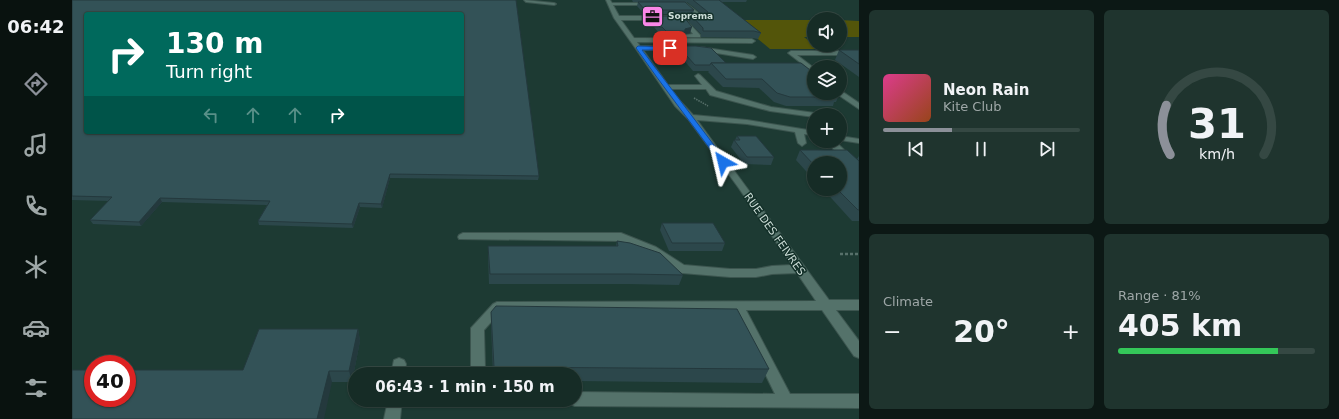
<!DOCTYPE html>
<meta charset="utf-8">
<style>
body{margin:0;font-family:"DejaVu Sans",sans-serif;background:#1f342e;color:#f1f3f6;height:100vh;display:flex;flex-direction:column;font-size:15px;white-space:nowrap}
*{box-sizing:border-box;margin:0}
p{font-size:13px;color:#9ea7a7}
.icon{flex:none;width:22px;height:22px;fill:none;stroke:currentColor;stroke-width:2;stroke-linecap:round;stroke-linejoin:round}
.map{position:relative;flex:1;overflow:hidden}
.side{display:flex;flex-direction:column;gap:10px;padding:10px;background:#0c1815;width:480px}
.side>*{flex:none}
.guide{position:absolute;left:12px;top:12px;width:380px;height:122px;border-radius:4px;box-shadow:0 1px 3px #0004,0 0 0 1px #354843;background:#00695c;color:#fff;overflow:hidden}
.tools{position:absolute;left:735px;top:12px;display:grid;gap:8px}
.tools a{display:grid;place-items:center;width:40px;height:40px;border-radius:50%;background:#162c26;box-shadow:0 1px 3px #0004,0 0 0 1px #354843;font-size:20px}
.speed{position:absolute;left:12px;top:355px;display:flex;gap:8px;font-size:20px;font-weight:700;text-align:center}
.speed>*{display:grid;place-content:center;width:52px;height:52px;border-radius:50%;background:#162c26;box-shadow:0 1px 3px #0004,0 0 0 1px #354843;line-height:1}
.speed .limit{border:6px solid #d22;background:#fff;color:#111}
.pin{position:absolute;display:grid;place-items:center;width:34px;height:34px;color:#fff;margin:-17px;border-radius:8px;box-shadow:0 2px 6px #0006}
.me{position:absolute;width:44px;margin:-22px;rotate:323deg;stroke-linejoin:round;filter:drop-shadow(0 0 3px #0008)}
.turn{display:flex;align-items:center;gap:14px;height:84px;padding:0 16px;font-size:18px}
.turn .icon{width:52px;height:52px;stroke-width:2.5}
.turn b{display:block;font-size:28px;line-height:34px}
.lanes{display:flex;align-items:center;height:38px;padding:0 16px;background:#0003;justify-content:center;gap:20px;direction:ltr}
.lanes .off{opacity:.35}
.big{font-size:30px;font-weight:800;line-height:1.1}
.side .widget{flex:1;display:flex;flex-direction:column;justify-content:center;gap:6px;min-width:0;padding:0 14px;border-radius:6px;background:#1f342e}
.side .dial{align-items:center;gap:0}
.dial svg{height:104px;overflow:visible;fill:none;stroke:#354843;stroke-width:7;stroke-linecap:round;text-anchor:middle}
.dial text{fill:#f1f3f6;stroke:none}
.song{display:flex;align-items:center;gap:12px}
.cover{width:48px;height:48px;border-radius:6px;background:linear-gradient(135deg,hsl(330 70% 55%),hsl(20 70% 35%))}
.played{height:4px;border-radius:2px;background:linear-gradient(90deg,#8c9099 35%,#354843 35%)}
.keys{display:flex;justify-content:space-around;direction:ltr}
.heat{display:flex;justify-content:space-between;align-items:center;font-size:22px;direction:ltr}
.charge{height:6px;border-radius:3px;background:linear-gradient(90deg,#34c759 81%,#354843 0)}
.side .tiles{flex:1;display:grid;gap:10px;grid-template-columns:repeat(2,1fr)}
.trip{position:absolute;left:276px;top:367px;width:234px;height:40px;border-radius:20px;background:#162c26;box-shadow:0 1px 3px #0004,0 0 0 1px #354843;font-weight:800;line-height:40px;text-align:center}
main{display:flex;flex:1;min-height:0}
.tabs{display:flex;flex-direction:column;width:72px;justify-content:space-around;align-items:center;background:#09120f;color:#9ea7a7}
.tabs .icon{width:28px;height:28px}
.tabs .selected{color:#8c9099}
.tabs b{font-size:18px;color:#f1f3f6}
.map>svg:first-child{display:block}
.green{fill:#53550a}
.lines{fill:none;stroke-linecap:round;stroke-linejoin:round}
.minor-casing{stroke:#3c554f;stroke-width:2}
.path-far1{stroke:#57706a;stroke-width:1.5;stroke-dasharray:1.5 1;stroke-linecap:butt}
.path{stroke:#57706a;stroke-width:2.5;stroke-dasharray:3 2;stroke-linecap:butt}
.minor{fill:#54726a;fill-rule:evenodd}
.wall{fill:#2c474b}
.shaded-wall{fill:#24393d}
.building{fill:#335257;stroke:#24393d;fill-rule:evenodd}
.route{fill:#1a73e8;stroke:#114b97}
.labels{text-anchor:middle;stroke-width:3;stroke-linejoin:round;paint-order:stroke}
.far-poi-label{font-size:9px;font-weight:bold;fill:#cbdcd6;stroke:#133029;text-anchor:start}
.street-label{font-size:11px;fill:#cbdcd6;stroke:#133029}
</style>
<main>
<nav class="tabs">
<b>06:42</b>
<svg class="icon selected" aria-label="directions" viewBox="0 0 24 24"><path d="M12 3l9 9-9 9-9-9zM9 14v-3h6M13 9l2 2-2 2"/></svg>
<svg class="icon" aria-label="music" viewBox="0 0 24 24"><path d="M9 18V5l10-2v13"/><circle cx="6" cy="18" r="3"/><circle cx="16" cy="16" r="3"/></svg>
<svg class="icon" aria-label="phone" viewBox="0 0 24 24"><path d="M5 4h4l2 5-3 2q2 4 5 5l2-3 5 2v4C11 20 4 13 5 4z"/></svg>
<svg class="icon" aria-label="climate" viewBox="0 0 24 24"><path d="M12 3v18M4 7l16 10M4 17L20 7"/></svg>
<svg class="icon" aria-label="car" viewBox="0 0 24 24"><path d="M5 17H2v-5l4-1 3-4h7l3 4 3 1v5h-3M9 17h6M6 11h13"/><circle cx="7" cy="17" r="2"/><circle cx="17" cy="17" r="2"/></svg>
<svg class="icon" aria-label="filters" viewBox="0 0 24 24"><path d="M4 7h16M4 17h16"/><circle cx="9" cy="7" r="2"/><circle cx="15" cy="17" r="2"/></svg>
</nav>
<div class="map">
<svg width="787" height="419" viewBox="0 0 787 419">
<rect width="100%" height="100%" fill="#1d3a33"/>
<g class="green">
<path d="M663,20H742V37H732L748,49H698Z"/>
<path d="M768,20L787,21V37H768Z"/>
</g>
<g class="lines">
<defs>
<g id="minor">
<path d="M452,0L482,3L484,4L482,5L454,2Z"/>
<path d="M534,0H538L540,3H579L581,4L579,5H541L547,16H625L613,5L609,4L614,3L633,18L630,20H549L562,38L680,39L683,41L680,43L565,42L568,46L608,47V49L606,50H571L596,85H630L623,76L626,74L628,75L644,91L699,107L743,113L747,115H742V117L698,111L638,95L634,89H599L609,102L621,115L675,120L742,131V135L732,134L734,143L730,146L726,143L723,132L675,124L625,120L757,300H787V310H764L787,341V358L782,356L750,310H674L718,394H787V408L503,406L498,404L496,400H503V392L703,394L662,310L428,312L412,330L413,368L417,374H401L399,370V328L421,304L425,302L744,301L725,273L700,274L684,277H658L610,273L576,253L548,241L387,239L386,237L387,235L391,233H549L584,247L612,265L658,269H684L700,266L720,265L666,187L616,119L603,106L564,49L542,18Z"/>
<path d="M614,20L628,35V37H613V35L621,34L611,22Z"/>
<path d="M628,47L681,55L684,57L681,59L626,50L625,49Z"/>
<path d="M787,51V55H725L742,68V73L716,53L719,51Z"/>
<path d="M768,90L787,103V109L765,94L768,93Z"/>
<path d="M768,136L787,139V143L768,140Z"/>
<path d="M757,141H765L768,146L787,164V172L784,171L761,149Z"/>
<path d="M327,358L332,360L334,364L333,374H319L322,360Z"/>
<path d="M316,400H330L328,419H312Z"/>
</g>
</defs>
<use href="#minor" class="minor-casing"/>
<path class="path-far1" d="M622,98L636,106"/>
<path class="path" d="M768,254H787"/>
<use href="#minor" class="minor"/>
</g>
<g class="wall">
<path d="M0,0L467,176L466,180L318,178L310,208L288,207L281,228L187,225L186,221L195,205L90,202L69,226L21,224L18,220L37,201L0,200Z"/>
<path d="M560,0H675L674,2H649L689,33L686,39L680,38L629,37V34L617,22L619,15H631L615,2H561Z"/>
<path d="M566,2L622,10L621,14H572L565,6Z"/>
<path d="M579,16L618,33L612,34V37H593L589,32H586L578,22Z"/>
<path d="M606,46L654,63L768,93L764,102H762L761,106H714L702,102L687,88L651,87L636,72L637,71H621L605,52Z"/>
<path d="M767,50H787V77L763,60Z"/>
<path d="M665,136L702,157L699,165L672,164L659,147L662,140H663Z"/>
<path d="M728,150L785,159L787,156V221H780L751,189H768L742,163V180L724,160Z"/>
<path d="M590,223L653,243L650,251H597L588,230Z"/>
<path d="M545,241L611,275L607,285L555,284H417L416,256V246H544Z"/>
<path d="M419,312L697,369L690,383L503,381V374H421L419,325Z"/>
<path d="M286,329L288,341L280,382H260L171,370Z"/>
</g>
<g class="shaded-wall">
<path d="M620,27L618,33L612,34L613,29Z"/>
<path d="M318,174V178L310,208L309,204Z"/>
<path d="M88,198L90,202L69,226L67,222Z"/>
<path d="M287,203L288,207L281,228L280,224Z"/>
<path d="M286,329L288,341L280,382L277,371Z"/>
<path d="M257,371L260,382L252,419H245Z"/>
</g>
<g class="building">
<path d="M0,0H444L467,176L318,174L309,204L287,203L280,224L186,221L198,201L88,198L67,222L18,220L40,197L0,196ZM14,14H390V132H14Z"/>
<path d="M621,0H647L689,33L682,31H631V28L619,15H632L636,12Z"/>
<path d="M566,2H613L622,10H573Z"/>
<path d="M579,16H611L620,27L613,29V31H594L590,27H587Z"/>
<path d="M606,46H624L639,48L654,63H639L638,65H623Z"/>
<path d="M767,50H787V64Z"/>
<path d="M639,63H729L742,73V93H768H761L765,97H718L705,93L690,79H654Z"/>
<path d="M665,136H684L702,157H675L662,140H668Z"/>
<path d="M728,150H775L787,161V210H786L765,189H768V163H742V165Z"/>
<path d="M590,223H641L653,243H600Z"/>
<path d="M545,241L558,243L588,253L611,275L558,274H418L416,246H546Z"/>
<path d="M424,306L665,309L697,369L422,367L419,312Z"/>
<path d="M187,329H286L277,371H257L245,419H0V370H21V398H55V370H171Z"/>
</g>
<path class="route" d="M566,46L600,47L601,48L598,50H570L654,161V164H649C621,125 591,87 564,48Z"/>
<defs>
<symbol id="office-square" viewBox="-11 -11 22 22"><rect x="-9" y="-9" width="18" height="18" rx="4" fill="#fa87e8" stroke="#133029"/><path d="M-6-3h4V-5.5h4V-3h4V5H-6ZM-1-4.5V-3h2v-1.5ZM-6 0V1H6V0Z" fill="#111"/></symbol>
</defs>
<g fill-rule="evenodd">
<use href="#office-square" x="568" y="4" width="25" height="25"/>
</g>
<g class="labels">
<g class="far-poi-label">
<text x="596" y="19">Soprema</text>
</g>
<g class="street-label">
<text transform="translate(703 234) rotate(55)" y="4">RUE DES FEIVRES</text>
</g>
</g>
</svg>
<div class="tools">
<a><svg class="icon" aria-label="sound" viewBox="0 0 24 24"><path d="M4 9h4l5-4v14l-5-4H4zM17 9q2 3 0 6"/></svg></a>
<a><svg class="icon" aria-label="layers" viewBox="0 0 24 24"><path d="M12 4l9 5-9 5-9-5zM3 14l9 5 9-5"/></svg></a>
<a>+</a>
<a>−</a>
</div>
<div class="speed"><div class="limit">40</div></div>
<div class="pin" style="left:598px;top:48px;background:#d93025"><svg class="icon" aria-label="arrive" viewBox="0 0 24 24"><path d="M6 21V4h12l-3 4 3 4H6"/></svg></div>
<svg class="me" style="left:651px;top:162px" viewBox="-20 -20 40 40"><path d="M0-17L14 15 0 8-14 15z" fill="#1a73e8" stroke="#fff" stroke-width="4"/></svg>
<div class="trip">06:43 · 1 min · 150 m</div>
<div class="guide">
<div class="turn"><svg class="icon" aria-label="right" viewBox="0 0 24 24"><path d="M7 20v-9h11M14 6l5 5-5 5"/></svg><div><b>130 m</b>Turn right</div></div>
<div class="lanes"><svg class="icon off" aria-label="left" viewBox="0 0 24 24"><path d="M17 20v-9H6M10 6l-5 5 5 5"/></svg><svg class="icon off" aria-label="ahead" viewBox="0 0 24 24"><path d="M12 20V5M6 11l6-6 6 6"/></svg><svg class="icon off" aria-label="ahead" viewBox="0 0 24 24"><path d="M12 20V5M6 11l6-6 6 6"/></svg><svg class="icon" aria-label="right" viewBox="0 0 24 24"><path d="M7 20v-9h11M14 6l5 5-5 5"/></svg></div>
</div>
</div>
<section class="side">
<div class="tiles">
<div class="widget">
<div class="song"><i class="cover"></i><div><b>Neon Rain</b><p>Kite Club</p></div></div>
<div class="played"></div>
<div class="keys"><svg class="icon" aria-label="previous" viewBox="0 0 24 24"><path d="M18 5L8 12l10 7zM5 5v14"/></svg><svg class="icon" aria-label="pause" viewBox="0 0 24 24"><path d="M8 5v14M16 5v14"/></svg><svg class="icon" aria-label="next" viewBox="0 0 24 24"><path d="M6 5l10 7-10 7zM19 5v14"/></svg></div>
</div>
<div class="widget dial"><svg viewBox="0 0 100 80">
<path d="M14 69A42 42 0 1 1 86 69"/>
<path d="M14 69A42 42 0 0 1 11 31" stroke="#8c9099"/>
<text x="50" y="56" font-size="32" font-weight="700">31</text>
<text x="50" y="72" font-size="11">km/h</text>
</svg></div>
<div class="widget"><p>Climate</p>
<div class="heat"><a>−</a><b class="big">20°</b><a>+</a></div>
</div>
<div class="widget"><p>Range · 81%</p><b class="big">405 km</b><div class="charge"></div></div>
</div>
</section>
</main>
